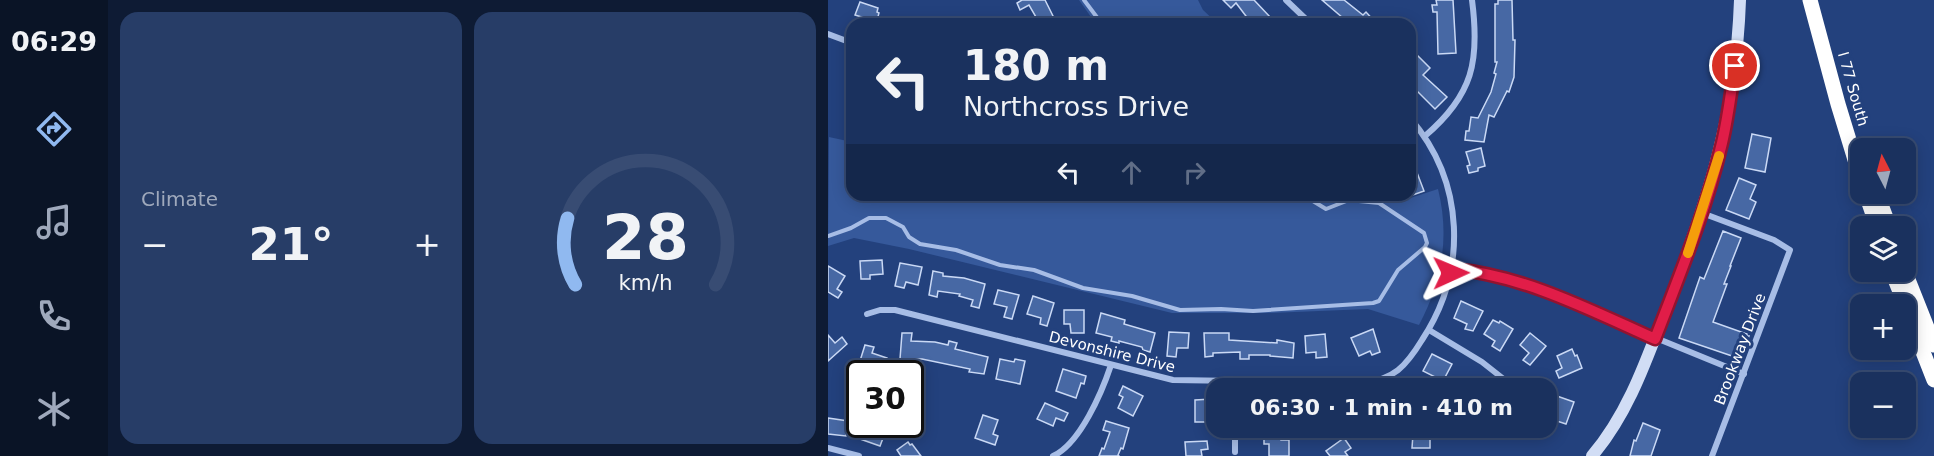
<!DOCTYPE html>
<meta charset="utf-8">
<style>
body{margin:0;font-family:"DejaVu Sans",sans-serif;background:#273d67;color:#f1f3f6;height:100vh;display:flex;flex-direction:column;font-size:22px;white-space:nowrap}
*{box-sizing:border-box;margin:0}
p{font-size:20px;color:#9fa9bc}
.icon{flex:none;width:33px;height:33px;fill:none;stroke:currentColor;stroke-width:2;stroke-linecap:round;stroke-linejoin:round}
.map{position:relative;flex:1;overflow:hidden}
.side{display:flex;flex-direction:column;gap:12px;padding:12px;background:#0e1b34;width:720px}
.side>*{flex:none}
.guide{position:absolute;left:18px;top:18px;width:570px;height:183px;border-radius:18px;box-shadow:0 3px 15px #0003,0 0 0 2px #384c73;background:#1a315e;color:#f1f3f6;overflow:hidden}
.needle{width:39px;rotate:354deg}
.controls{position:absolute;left:1022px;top:138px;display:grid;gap:12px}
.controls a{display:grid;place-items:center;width:66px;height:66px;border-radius:12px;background:#1a315e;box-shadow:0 3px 15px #0003,0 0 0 2px #384c73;font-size:30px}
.speed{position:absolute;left:18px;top:360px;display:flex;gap:12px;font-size:30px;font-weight:700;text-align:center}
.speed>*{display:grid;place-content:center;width:78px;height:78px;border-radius:50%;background:#1a315e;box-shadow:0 3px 15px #0003,0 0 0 2px #384c73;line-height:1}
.speed .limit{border:3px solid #111;border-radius:9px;background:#fff;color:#111}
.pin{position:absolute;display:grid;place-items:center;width:51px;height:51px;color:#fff;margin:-26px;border:3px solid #fff;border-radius:50%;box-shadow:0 2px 6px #0007}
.me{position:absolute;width:66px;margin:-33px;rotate:89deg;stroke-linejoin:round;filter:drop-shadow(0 0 4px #0008)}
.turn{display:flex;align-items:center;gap:21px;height:126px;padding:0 18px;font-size:27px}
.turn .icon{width:78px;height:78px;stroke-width:2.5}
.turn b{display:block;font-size:42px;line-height:51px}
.lanes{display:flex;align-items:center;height:57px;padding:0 18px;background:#0003;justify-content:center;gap:30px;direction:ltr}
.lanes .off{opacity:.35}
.big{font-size:45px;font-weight:700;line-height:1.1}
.side .tile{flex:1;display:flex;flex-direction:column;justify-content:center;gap:9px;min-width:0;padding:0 21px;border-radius:18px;background:#273d67}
.side .dial{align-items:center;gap:0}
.dial svg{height:156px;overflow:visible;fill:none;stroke:#384c73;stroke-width:7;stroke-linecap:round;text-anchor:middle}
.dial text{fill:#f1f3f6;stroke:none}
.heat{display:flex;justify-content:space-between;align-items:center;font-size:33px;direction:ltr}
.side .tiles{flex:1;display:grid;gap:12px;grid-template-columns:repeat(2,1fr)}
.trip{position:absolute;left:378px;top:378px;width:351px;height:60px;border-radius:18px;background:#1a315e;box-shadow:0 3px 15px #0003,0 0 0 2px #384c73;font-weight:700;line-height:60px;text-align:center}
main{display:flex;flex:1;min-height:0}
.menu{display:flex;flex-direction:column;width:108px;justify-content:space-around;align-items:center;background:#0a1426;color:#9fa9bc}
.menu .icon{width:42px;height:42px}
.menu .current{color:#90b9f0}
.menu b{font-size:27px;color:#f1f3f6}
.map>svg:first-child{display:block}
.green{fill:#36599b}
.building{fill:#4768a4;stroke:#cad9f5;stroke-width:1.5}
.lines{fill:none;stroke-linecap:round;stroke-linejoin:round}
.lane{stroke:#a7bde6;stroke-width:4}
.street{stroke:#a7bde6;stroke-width:6}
.secondary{stroke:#d1ddf5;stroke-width:12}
.highway{stroke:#fff;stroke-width:15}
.route-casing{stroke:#92132f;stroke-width:15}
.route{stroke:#e11d48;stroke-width:10}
.slow{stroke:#f59e0b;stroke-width:10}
.labels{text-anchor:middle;stroke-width:6;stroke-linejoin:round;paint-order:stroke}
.street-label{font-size:15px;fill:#fff;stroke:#23417d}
</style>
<main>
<nav class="menu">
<b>06:29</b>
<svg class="icon current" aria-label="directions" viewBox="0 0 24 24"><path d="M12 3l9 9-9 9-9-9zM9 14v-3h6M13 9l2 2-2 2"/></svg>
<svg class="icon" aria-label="music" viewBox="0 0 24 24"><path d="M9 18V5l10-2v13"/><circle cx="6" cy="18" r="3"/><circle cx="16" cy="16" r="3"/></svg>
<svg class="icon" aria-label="phone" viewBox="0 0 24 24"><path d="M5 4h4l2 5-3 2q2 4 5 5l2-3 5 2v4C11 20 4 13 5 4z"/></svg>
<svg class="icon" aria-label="climate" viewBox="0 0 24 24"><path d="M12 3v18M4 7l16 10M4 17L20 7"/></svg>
</nav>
<section class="side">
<div class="tiles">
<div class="tile"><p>Climate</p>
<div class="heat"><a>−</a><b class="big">21°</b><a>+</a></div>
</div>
<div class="tile dial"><svg viewBox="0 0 100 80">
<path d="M14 69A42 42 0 1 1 86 69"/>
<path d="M14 69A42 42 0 0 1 10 35" stroke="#90b9f0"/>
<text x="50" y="56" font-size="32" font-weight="700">28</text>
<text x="50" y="72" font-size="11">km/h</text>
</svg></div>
</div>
</section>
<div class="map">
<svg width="1106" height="456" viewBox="0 0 1106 456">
<rect width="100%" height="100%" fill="#23417d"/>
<g class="green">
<path d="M251,0H370L375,10L390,24H268Z"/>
<path d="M1,137L24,142V195H254L282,201L319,195H561L567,203L610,189C622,237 614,282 591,325L540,309L439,313H344L81,249L26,238L0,246Z"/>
</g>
<g class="building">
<path d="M194,0H217L229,24H212L201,5L192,10L189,3Z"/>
<path d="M395,0H426L443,18L437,24H424L408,3L403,8Z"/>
<path d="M494,0H516L535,15L538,12L549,24H522Z"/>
<path d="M608,0H625L628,53L610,54L609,12H605L604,5H609Z"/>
<path d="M670,0H684L685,40H687L686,77L681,92L679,91L666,117L661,115L656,142L637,140L638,131H641L643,117L650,118L663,92L668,74L666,73L669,62H667V4H670Z"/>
<path d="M32,2L50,8L49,12L51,13L48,24H35L37,18L27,15Z"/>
<path d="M586,52L602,68L595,75L619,97L607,109L582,84V56Z"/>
<path d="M924,134L943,138L937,172L917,168Z"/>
<path d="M653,148L657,166L650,168V171L641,173L639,166L642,165L638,152Z"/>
<path d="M588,170L596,191L582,196V173Z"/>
<path d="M911,178L928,185L922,199L928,202L921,219L898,210Z"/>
<path d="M895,231L913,238L902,266H903L896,284H899L885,322L919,334V336H921L914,356L911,355L910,358L851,338L872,277L876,279Z"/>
<path d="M54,260L55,274L42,275V279H33L32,261Z"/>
<path d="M72,263L94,267L90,285L78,282L76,288L67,286Z"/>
<path d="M0,266L17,276L9,289L14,292L10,298L0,292Z"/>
<path d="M105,271L115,273V276L136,278L157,284L151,308L143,306L145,300L131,296L132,294L110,291L109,297L101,295Z"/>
<path d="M170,290L191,295L184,319L176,317L179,307L166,304Z"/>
<path d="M205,296L226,303L219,326L212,324L213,318L199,314Z"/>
<path d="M633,301L655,311L645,331L637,329L639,324L626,318Z"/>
<path d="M236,310H256V333H243L242,324H236Z"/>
<path d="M273,313L297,320L296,324L327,333L322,352L315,350L314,347L291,341V343L283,341L284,337L268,333Z"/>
<path d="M665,320L671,323L672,321L685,329L672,351L664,346L667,341L656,334Z"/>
<path d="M545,329L552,352L544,355L542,351L531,356L523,338Z"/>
<path d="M341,332L361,333L360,348H349L348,357L339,356Z"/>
<path d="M74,333H84L83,341L107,342L120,345L121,341L129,343L127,349L160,357L156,374L141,372L142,369L94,359H72Z"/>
<path d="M376,333H401V340L449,343V340L466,343L465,358L442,356V355H421V359H412V352L385,353V356L377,357Z"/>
<path d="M702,333L718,346L702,365L695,360L701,353L692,345Z"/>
<path d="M497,334L499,357L488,358V352L478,353L477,336Z"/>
<path d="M0,335L7,343L14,337L19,344L0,361Z"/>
<path d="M37,345L46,347L44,353L59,358L56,369L51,367L50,370L31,364Z"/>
<path d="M744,349L747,356L749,355L754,368L731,378L728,371L734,368L729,356Z"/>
<path d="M604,354L624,364L615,381L595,371Z"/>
<path d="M172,359L186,362L187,359L197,361L192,384L168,379Z"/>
<path d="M235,369L258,376L256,384L253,383L248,398L228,391Z"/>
<path d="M295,386L315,396L305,416L290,408L295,397L291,395Z"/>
<path d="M726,395L746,402L738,424L729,421L723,423L727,407L722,405Z"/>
<path d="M384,399V414H388V422H367V400Z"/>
<path d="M217,403L240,413L236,421L228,418L225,426L209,419Z"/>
<path d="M155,415L170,420L165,434L170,436L167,445L147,438Z"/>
<path d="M0,418L20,421L18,436L0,434Z"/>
<path d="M278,421L301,428L295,449L293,448L290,455L291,456H271L274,448L276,449L282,432L275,430Z"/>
<path d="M815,423L832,430L823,456H802L806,440L808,441Z"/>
<path d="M37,426L57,433L52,446L32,439Z"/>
<path d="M579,428H602V448H584L585,434H579Z"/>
<path d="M436,434H453V440H461V456H441V444H436Z"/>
<path d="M516,438L523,448L517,452L520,456H502L498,451Z"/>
<path d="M379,441L380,449L373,450L374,456H358L357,442Z"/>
<path d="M80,442L82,445L84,444L93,456H73L69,450Z"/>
</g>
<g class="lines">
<g class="lane">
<path d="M256,0L274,24"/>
<path d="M433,195L440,197L448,195"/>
<path d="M0,236L23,228L41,218H58L75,227L81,237L92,244L128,250L172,265L206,270L255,288L304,296L352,310L393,309L425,311L545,303L551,301L570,270L597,247L599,243L596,233L551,203L521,200L498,209L475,195"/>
</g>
<g class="street">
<path d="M458,0L483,24"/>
<path d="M0,34L24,43"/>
<path d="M597,136C645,95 652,61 644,0"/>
<path d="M874,213L946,240L962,250L884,456"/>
<path d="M623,269L657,273L696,284L916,374"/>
<path d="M39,314L52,310H67L345,380L534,383C566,380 578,366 594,340C640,270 637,182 582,118"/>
<path d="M601,330L654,362L687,388"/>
<path d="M540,428L544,435"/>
<path d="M0,448L31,456"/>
<path d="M407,452V428"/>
<path d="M225,456C252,444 274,392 283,365"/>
</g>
<path class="secondary" d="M764,456C799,415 817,364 836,314C878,207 908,117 912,0"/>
<g class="highway">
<path d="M982,0L1010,104L1032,176"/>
<path d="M1038,194L1049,226"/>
<path d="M1049,194L1061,226"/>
<path d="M1064,272L1077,304"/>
<path d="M1077,272L1106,345"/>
<path d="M1077,306L1106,380"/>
</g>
</g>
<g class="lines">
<defs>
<path id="route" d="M623,273L624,269C695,275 762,310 827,339C852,274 878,211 894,143C900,118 903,92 907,66"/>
</defs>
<use href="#route" class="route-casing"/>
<use href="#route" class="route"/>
<path class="slow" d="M860,253L891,156"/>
</g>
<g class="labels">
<g class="street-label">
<text transform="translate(1025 89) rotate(74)" y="5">I 77 South</text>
<text transform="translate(912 349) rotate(-69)" y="5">Brookway Drive</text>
<text transform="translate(284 352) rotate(14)" y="5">Devonshire Drive</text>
</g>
</g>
</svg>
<div class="controls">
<a><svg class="needle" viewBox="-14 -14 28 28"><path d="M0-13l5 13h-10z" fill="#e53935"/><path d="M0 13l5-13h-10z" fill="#9fa9bc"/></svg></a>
<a><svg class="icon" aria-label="layers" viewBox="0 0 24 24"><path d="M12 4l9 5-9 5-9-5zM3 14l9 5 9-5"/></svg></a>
<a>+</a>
<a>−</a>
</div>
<div class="speed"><div class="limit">30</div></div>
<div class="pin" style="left:907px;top:66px;background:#d93025"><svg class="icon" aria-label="arrive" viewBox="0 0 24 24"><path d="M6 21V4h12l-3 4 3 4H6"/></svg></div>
<svg class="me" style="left:623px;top:273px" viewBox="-20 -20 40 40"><path d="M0-17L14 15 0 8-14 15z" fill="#e11d48" stroke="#fff" stroke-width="4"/></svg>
<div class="trip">06:30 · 1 min · 410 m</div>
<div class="guide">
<div class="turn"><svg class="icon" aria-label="left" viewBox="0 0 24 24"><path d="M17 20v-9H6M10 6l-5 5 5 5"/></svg><div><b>180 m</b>Northcross Drive</div></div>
<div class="lanes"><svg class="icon" aria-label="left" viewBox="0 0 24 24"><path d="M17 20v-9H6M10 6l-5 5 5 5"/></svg><svg class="icon off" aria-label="ahead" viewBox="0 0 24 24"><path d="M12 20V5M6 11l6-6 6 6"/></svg><svg class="icon off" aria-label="right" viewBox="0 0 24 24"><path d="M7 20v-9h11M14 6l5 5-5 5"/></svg></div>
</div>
</div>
</main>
